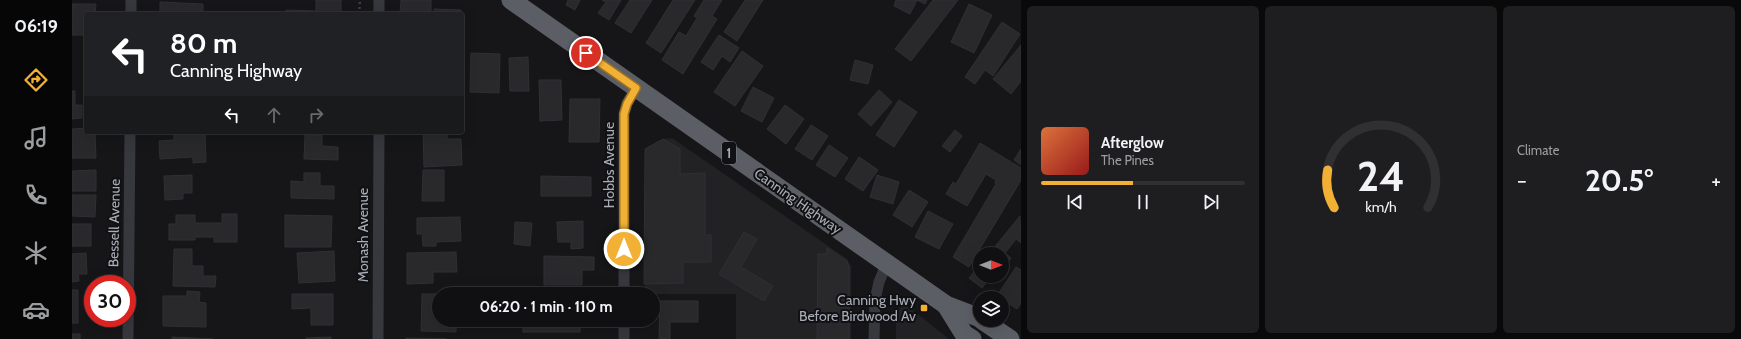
<!DOCTYPE html>
<meta charset="utf-8">
<style>
body{margin:0;font-family:Cabin,sans-serif;background:#1e1e20;color:#f1f3f6;height:100vh;display:flex;flex-direction:column;font-size:15px;white-space:nowrap}
*{box-sizing:border-box;margin:0}
p{font-size:13px;color:#9c9d9f}
.icon{flex:none;width:22px;height:22px;fill:none;stroke:currentColor;stroke-width:2;stroke-linecap:round;stroke-linejoin:round}
.map{position:relative;flex:1;overflow:hidden}
.panel{display:flex;flex-direction:column;gap:6px;padding:6px;background:#09090a;width:720px}
.panel>*{flex:none}
.hud{position:absolute;left:12px;top:12px;width:380px;height:122px;border-radius:4px;box-shadow:0 4px 16px #0002,0 0 0 1px #303032;background:#202124;color:#fff;overflow:hidden}
.needle{width:26px;rotate:90deg}
.buttons{position:absolute;left:901px;top:247px;display:grid;gap:8px}
.buttons a{display:grid;place-items:center;width:36px;height:36px;border-radius:50%;background:#101012;box-shadow:0 4px 16px #0002,0 0 0 1px #303032;font-size:20px}
.speed{position:absolute;left:12px;top:275px;display:flex;gap:8px;font-size:20px;font-weight:700;text-align:center}
.speed>*{display:grid;place-content:center;width:52px;height:52px;border-radius:50%;background:#101012;box-shadow:0 4px 16px #0002,0 0 0 1px #303032;line-height:1}
.speed .limit{border:6px solid #d22;background:#fff;color:#111}
.pin{position:absolute;display:grid;place-items:center;width:34px;height:34px;color:#fff;margin:-17px;border:2px solid #fff;border-radius:50%;box-shadow:0 1px 4px #0007}
.me{position:absolute;width:44px;margin:-22px;rotate:0deg;stroke-linejoin:round;filter:drop-shadow(0 0 3px #0008)}
.turn{display:flex;align-items:center;gap:14px;height:84px;padding:0 20px;font-size:18px}
.turn .icon{width:52px;height:52px;stroke-width:2.5}
.turn b{display:block;font-size:28px;line-height:34px}
.lanes{display:flex;align-items:center;height:38px;padding:0 20px;background:#0003;justify-content:center;gap:20px;direction:ltr}
.lanes .off{opacity:.35}
.big{font-size:30px;font-weight:800;line-height:1.1}
.panel .card{flex:1;display:flex;flex-direction:column;justify-content:center;gap:6px;min-width:0;padding:0 14px;border-radius:6px;background:#1e1e20}
.panel .dial{align-items:center;gap:0}
.dial svg{height:104px;overflow:visible;fill:none;stroke:#303032;stroke-width:7;stroke-linecap:round;text-anchor:middle}
.dial text{fill:#f1f3f6;stroke:none}
.song{display:flex;align-items:center;gap:12px}
.cover{width:48px;height:48px;border-radius:6px;background:linear-gradient(135deg,hsl(20 70% 55%),hsl(0 70% 35%))}
.played{height:4px;border-radius:2px;background:linear-gradient(90deg,#f2b134 45%,#303032 45%)}
.keys{display:flex;justify-content:space-around;direction:ltr}
.heat{display:flex;justify-content:space-between;align-items:center;font-size:22px;direction:ltr}
.panel .tiles{flex:1;display:grid;gap:6px;grid-template-columns:repeat(3,1fr)}
.trip{position:absolute;left:360px;top:287px;width:228px;height:40px;border-radius:20px;background:#101012;box-shadow:0 4px 16px #0002,0 0 0 1px #303032;font-weight:800;line-height:40px;text-align:center}
main{display:flex;flex:1;min-height:0}
.tabs{display:flex;flex-direction:column;width:72px;justify-content:space-around;align-items:center;background:#060607;color:#9c9d9f}
.tabs .icon{width:28px;height:28px}
.tabs .on{color:#f2b134}
.tabs b{font-size:18px;color:#f1f3f6}
.map>svg:first-child{display:block}
.built{fill:#222225}
.building{fill:#29292c;stroke:#303034}
.lines{fill:none;stroke-linecap:round;stroke-linejoin:round}
.path{stroke:#3d3f44;stroke-width:2.5;stroke-dasharray:2 3;stroke-linecap:butt}
.minor{stroke:#37383d;stroke-width:11}
.trunk{stroke:#5b5e65;stroke-width:19}
.route-casing{stroke:#9d7322;stroke-width:10}
.route{stroke:#f2b134;stroke-width:7}
.poi-dot{fill:#f2b134;stroke:#111113;stroke-width:1.5}
.labels{text-anchor:middle;stroke-width:4;stroke-linejoin:round;paint-order:stroke}
.shield{fill:#111113;stroke:#7b7e86;stroke-width:1}
.shield-label{font-size:13px;font-weight:bold;fill:#a8adb8}
.street-label{font-size:14px;fill:#a8adb8;stroke:#111113}
.poi-label{font-size:14px;fill:#a8adb8;stroke:#111113;text-anchor:end}
</style>
<main>
<nav class="tabs">
<b>06:19</b>
<svg class="icon on" aria-label="directions" viewBox="0 0 24 24"><path d="M12 3l9 9-9 9-9-9zM9 14v-3h6M13 9l2 2-2 2"/></svg>
<svg class="icon" aria-label="music" viewBox="0 0 24 24"><path d="M9 18V5l10-2v13"/><circle cx="6" cy="18" r="3"/><circle cx="16" cy="16" r="3"/></svg>
<svg class="icon" aria-label="phone" viewBox="0 0 24 24"><path d="M5 4h4l2 5-3 2q2 4 5 5l2-3 5 2v4C11 20 4 13 5 4z"/></svg>
<svg class="icon" aria-label="climate" viewBox="0 0 24 24"><path d="M12 3v18M4 7l16 10M4 17L20 7"/></svg>
<svg class="icon" aria-label="car" viewBox="0 0 24 24"><path d="M5 17H2v-5l4-1 3-4h7l3 4 3 1v5h-3M9 17h6M6 11h13"/><circle cx="7" cy="17" r="2"/><circle cx="17" cy="17" r="2"/></svg>
</nav>
<div class="map">
<svg width="949" height="339" viewBox="0 0 949 339">
<rect width="100%" height="100%" fill="#161618"/>
<g class="built">
<path d="M600,138L775,259L779,266V339H664V294H573V149L591,139Z"/>
<path d="M833,304L877,339H824V311Z"/>
</g>
<g class="building">
<path d="M244,0H269V14H214V10L244,11Z"/>
<path d="M329,0H359V13L328,14Z"/>
<path d="M496,0H508L503,10L494,5Z"/>
<path d="M530,0H549L537,20L526,13L534,2Z"/>
<path d="M558,0H580L559,33L543,23Z"/>
<path d="M601,0H623L589,53L574,43Z"/>
<path d="M632,0H650L640,16L645,19L611,74L590,60L607,32L614,36L625,18L622,16Z"/>
<path d="M673,0H691L665,41L652,32Z"/>
<path d="M824,0H855L853,4L845,0L838,14L822,6Z"/>
<path d="M861,0H886L839,61L823,49Z"/>
<path d="M88,2L131,4V14H88Z"/>
<path d="M0,4H24L23,14H14V35H0Z"/>
<path d="M897,4L920,15L902,53L879,42Z"/>
<path d="M362,9L389,10V14H362Z"/>
<path d="M930,22L948,34L921,76L913,70L903,84L893,77Z"/>
<path d="M647,35L667,48L658,62L650,56L641,70L629,62Z"/>
<path d="M949,45V81L939,94L921,79Z"/>
<path d="M670,51L691,66L663,106L642,92Z"/>
<path d="M399,53L428,54L427,93L398,92Z"/>
<path d="M456,57L457,91H438L437,58Z"/>
<path d="M783,60L801,65L796,84L778,80Z"/>
<path d="M467,80H489L490,120L468,121Z"/>
<path d="M681,87L702,98L690,122L669,111Z"/>
<path d="M807,90L820,102L799,126L786,114Z"/>
<path d="M0,91H3V105H10V118L0,119Z"/>
<path d="M498,99H528L527,142H497Z"/>
<path d="M827,100L845,112L822,147L804,135Z"/>
<path d="M713,105L732,119L714,144L695,129Z"/>
<path d="M739,125L756,136L740,160L723,149Z"/>
<path d="M14,128V132H23L24,158H0V129Z"/>
<path d="M883,130L890,136L878,152L870,146Z"/>
<path d="M102,132H133L134,162L121,163V157L88,159L87,141L102,140Z"/>
<path d="M351,132H375V139H389L390,165L352,167Z"/>
<path d="M233,135H250V146L266,147V160L232,159Z"/>
<path d="M591,139L608,149V174L633,173V235H639V262H611V283L572,284L573,149Z"/>
<path d="M908,143L949,168V180L897,267L881,257L924,184L923,183L924,180L914,174L895,206L874,194L881,182L884,184Z"/>
<path d="M757,145L776,158L763,177L744,165Z"/>
<path d="M949,149V165L942,160Z"/>
<path d="M787,157L806,170L791,191L773,179Z"/>
<path d="M24,170V191H0V171Z"/>
<path d="M351,170H372V201H350Z"/>
<path d="M232,173H248V186H262V199L219,198V181L232,182Z"/>
<path d="M120,175V193H111V199L93,200L92,176Z"/>
<path d="M805,175L827,182L821,204L798,197Z"/>
<path d="M469,176L519,177V196H469Z"/>
<path d="M837,190L856,202L840,227L821,215Z"/>
<path d="M0,195H24L23,217L0,216Z"/>
<path d="M856,211L881,224L867,249L843,237Z"/>
<path d="M150,214H165V242H142V237H123V240H97V224H104V215H123V223H150Z"/>
<path d="M213,215L260,216L259,247H213Z"/>
<path d="M948,216L949,243L944,239L933,253L939,258L930,269V254H917Z"/>
<path d="M388,217L389,241L364,242V246H351L350,234H345V218Z"/>
<path d="M511,221V248L499,249V242H486L485,222Z"/>
<path d="M443,222L460,223L458,246L442,244Z"/>
<rect x="0" y="224" width="19" height="22"/>
<path d="M672,232L685,239L669,267L701,286L692,301L647,274Z"/>
<path d="M755,248L775,261L777,267V339H745L746,254H755Z"/>
<path d="M102,249H120V266H131V276H144L143,287L101,286Z"/>
<path d="M262,251L263,281L227,283L225,253Z"/>
<path d="M384,252L385,272H361V283L335,284V253Z"/>
<path d="M14,253L15,274H6L7,281L0,282V254Z"/>
<path d="M472,256L522,257V270H510V285H472Z"/>
<path d="M908,265V276H919L910,288L897,278Z"/>
<path d="M944,267L949,270V303L945,309L925,296Z"/>
<rect x="0" y="290" width="6" height="33"/>
<path d="M115,291L128,292L127,302L134,303V327L91,326V296H115Z"/>
<path d="M220,294H261V325H239V308L220,309Z"/>
<path d="M350,294H367V320H384V332L349,331Z"/>
<path d="M588,301H626V322H598V339H587Z"/>
<rect x="451" y="320" width="57" height="12"/>
<rect x="0" y="334" width="8" height="5"/>
<path d="M100,337L141,339H100Z"/>
<path d="M259,337V339H234V338Z"/>
<path d="M334,338L375,339H334Z"/>
</g>
<g class="lines">
<path class="path" d="M287,14L288,0"/>
<g class="minor">
<path d="M59,14V0"/>
<path d="M307,14V0"/>
<path d="M552,294V114L555,103L564,88"/>
<path d="M56,339L58,132"/>
<path d="M306,339L307,132"/>
<path d="M552,339V320"/>
<path d="M802,339L803,300L807,282L815,263"/>
</g>
<g class="trunk">
<path d="M439,0L874,305L908,318"/>
<path d="M874,305L892,334L900,339"/>
<path d="M910,320L938,339"/>
</g>
</g>
<g class="lines">
<defs>
<path id="route" d="M514,53L564,88L555,104L552,114V249"/>
</defs>
<use href="#route" class="route-casing"/>
<use href="#route" class="route"/>
</g>
<rect class="poi-dot" x="848" y="304" width="8" height="8" rx="2"/>
<g class="labels">
<rect class="shield" x="650" y="142" width="14" height="22" rx="3"/>
<g class="shield-label">
<text x="657" y="158">1</text>
</g>
<g class="street-label">
<text transform="translate(537 165) rotate(-90)" y="5">Hobbs Avenue</text>
<text transform="translate(726 201) rotate(35)" y="5">Canning Highway</text>
<text transform="translate(42 223) rotate(-89)" y="5">Bessell Avenue</text>
<text transform="translate(291 235) rotate(-90)" y="5">Monash Avenue</text>
</g>
<g class="poi-label">
<text x="844" y="305">Canning Hwy<tspan x="844" dy="16">Before Birdwood Av</tspan></text>
</g>
</g>
</svg>
<div class="buttons">
<a><svg class="needle" viewBox="-14 -14 28 28"><path d="M0-13l5 13h-10z" fill="#e53935"/><path d="M0 13l5-13h-10z" fill="#9c9d9f"/></svg></a>
<a><svg class="icon" aria-label="layers" viewBox="0 0 24 24"><path d="M12 4l9 5-9 5-9-5zM3 14l9 5 9-5"/></svg></a>
</div>
<div class="speed"><div class="limit">30</div></div>
<div class="pin" style="left:514px;top:53px;background:#d93025"><svg class="icon" aria-label="arrive" viewBox="0 0 24 24"><path d="M6 21V4h12l-3 4 3 4H6"/></svg></div>
<svg class="me" style="left:552px;top:249px" viewBox="-20 -20 40 40"><circle r="17" fill="#f2b134" stroke="#fff" stroke-width="3"/><path d="M0-11L8 9 0 5-8 9z" fill="#fff"/></svg>
<div class="trip">06:20 · 1 min · 110 m</div>
<div class="hud">
<div class="turn"><svg class="icon" aria-label="left" viewBox="0 0 24 24"><path d="M17 20v-9H6M10 6l-5 5 5 5"/></svg><div><b>80 m</b>Canning Highway</div></div>
<div class="lanes"><svg class="icon" aria-label="left" viewBox="0 0 24 24"><path d="M17 20v-9H6M10 6l-5 5 5 5"/></svg><svg class="icon off" aria-label="ahead" viewBox="0 0 24 24"><path d="M12 20V5M6 11l6-6 6 6"/></svg><svg class="icon off" aria-label="right" viewBox="0 0 24 24"><path d="M7 20v-9h11M14 6l5 5-5 5"/></svg></div>
</div>
</div>
<section class="panel">
<div class="tiles">
<div class="card">
<div class="song"><i class="cover"></i><div><b>Afterglow</b><p>The Pines</p></div></div>
<div class="played"></div>
<div class="keys"><svg class="icon" aria-label="previous" viewBox="0 0 24 24"><path d="M18 5L8 12l10 7zM5 5v14"/></svg><svg class="icon" aria-label="pause" viewBox="0 0 24 24"><path d="M8 5v14M16 5v14"/></svg><svg class="icon" aria-label="next" viewBox="0 0 24 24"><path d="M6 5l10 7-10 7zM19 5v14"/></svg></div>
</div>
<div class="card dial"><svg viewBox="0 0 100 80">
<path d="M14 69A42 42 0 1 1 86 69"/>
<path d="M14 69A42 42 0 0 1 9 40" stroke="#f2b134"/>
<text x="50" y="56" font-size="32" font-weight="700">24</text>
<text x="50" y="72" font-size="11">km/h</text>
</svg></div>
<div class="card"><p>Climate</p>
<div class="heat"><a>−</a><b class="big">20.5°</b><a>+</a></div>
</div>
</div>
</section>
</main>
